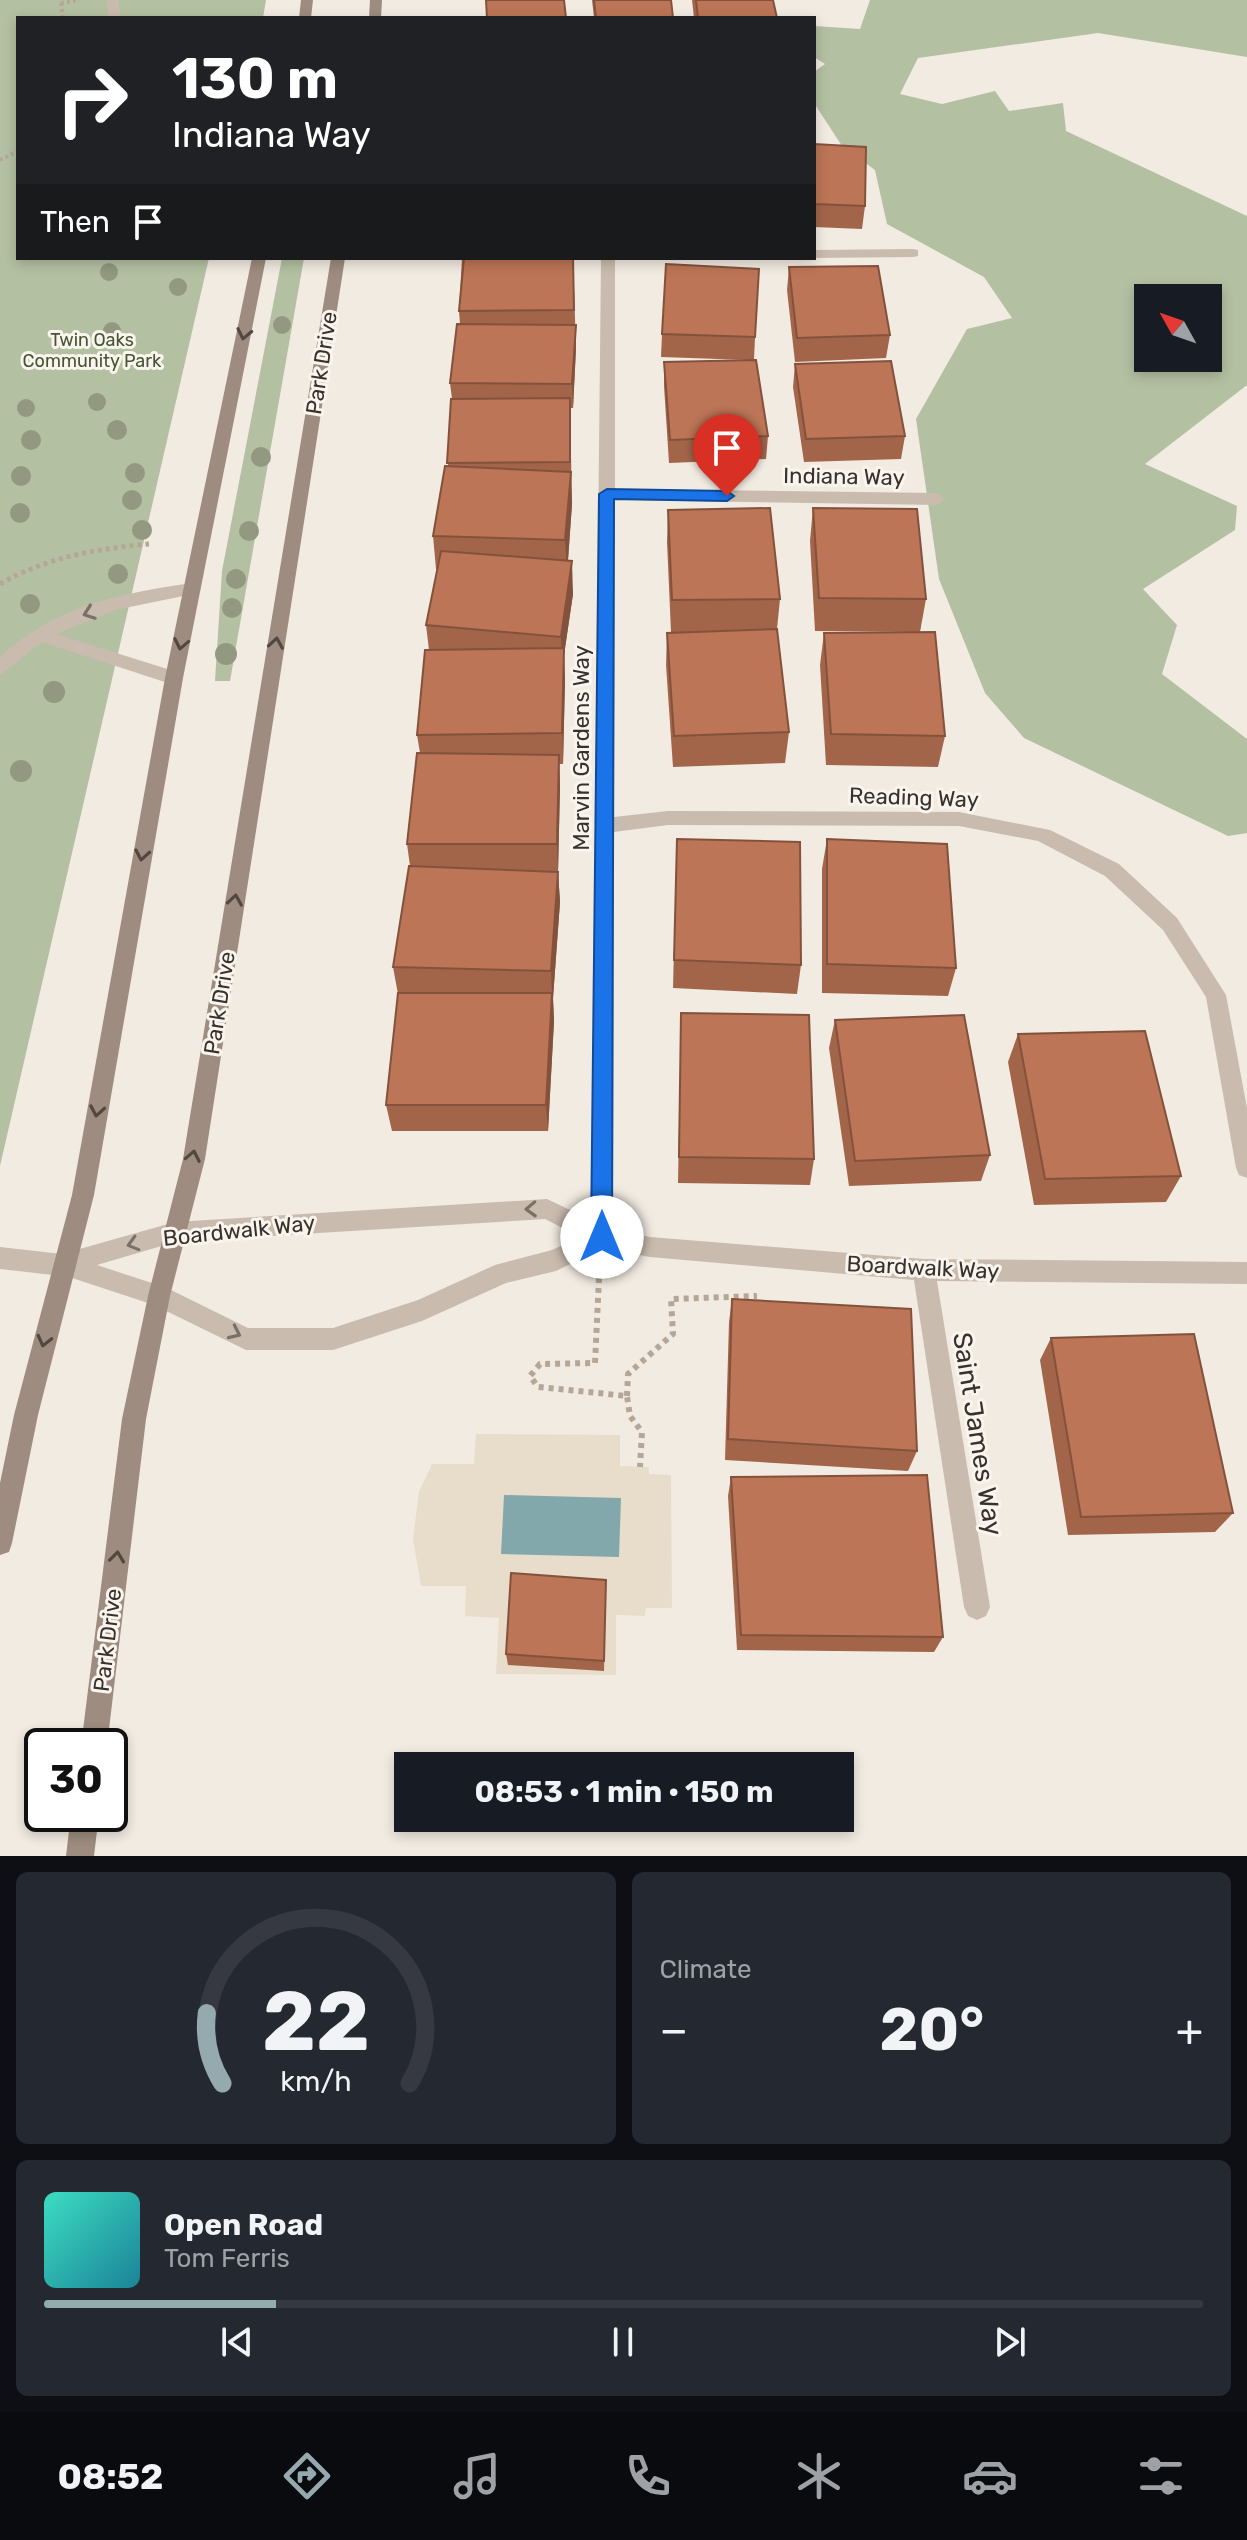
<!DOCTYPE html>
<meta charset="utf-8">
<style>
body{margin:0;font-family:Rubik,sans-serif;background:#242831;color:#f1f3f6;height:100vh;display:flex;flex-direction:column;font-size:30px;white-space:nowrap}
*{box-sizing:border-box;margin:0}
p{font-size:26px;color:#9ea1a6}
.icon{flex:none;width:44px;height:44px;fill:none;stroke:currentColor;stroke-width:2;stroke-linecap:round;stroke-linejoin:round}
.map{position:relative;height:1856px;overflow:hidden}
.sheet{display:flex;flex-direction:column;gap:16px;padding:16px;background:#0d0f14;flex:1}
.sheet>*{flex:none}
.banner{position:absolute;left:16px;top:16px;width:800px;height:244px;border-radius:0px;box-shadow:0 4px 12px #0003;background:#202124;color:#fff;overflow:hidden}
.needle{width:52px;rotate:310deg}
.tools{position:absolute;left:1134px;top:284px;display:grid;gap:16px}
.tools a{display:grid;place-items:center;width:88px;height:88px;border-radius:0px;background:#171b24;box-shadow:0 4px 12px #0003;font-size:40px}
.speed{position:absolute;left:24px;top:1728px;display:flex;gap:16px;font-size:40px;font-weight:700;text-align:center}
.speed>*{display:grid;place-content:center;width:104px;height:104px;border-radius:50%;background:#171b24;box-shadow:0 4px 12px #0003;line-height:1}
.speed .limit{border:4px solid #111;border-radius:12px;background:#fff;color:#111}
.pin{position:absolute;display:grid;place-items:center;width:68px;height:68px;color:#fff;margin:-82px -34px;border-radius:50% 50% 50% 0;rotate:-45deg;box-shadow:0 0 8px #0007}
.pin .icon{rotate:45deg}
.me{position:absolute;width:88px;margin:-44px;rotate:0deg;stroke-linejoin:round;filter:drop-shadow(0 0 6px #0008)}
.turn{display:flex;align-items:center;gap:28px;height:168px;padding:0 24px;font-size:36px}
.turn .icon{width:104px;height:104px;stroke-width:2.5}
.turn b{display:block;font-size:56px;line-height:68px}
.then{display:flex;align-items:center;height:76px;padding:0 24px;background:#0003;gap:16px;font-size:30px}
.big{font-size:60px;font-weight:700;line-height:1.1}
.sheet .widget{flex:1;display:flex;flex-direction:column;justify-content:center;gap:12px;min-width:0;padding:0 28px;border-radius:12px;background:#242831}
.sheet .dial{align-items:center;gap:0}
.dial svg{height:208px;overflow:visible;fill:none;stroke:#363941;stroke-width:7;stroke-linecap:round;text-anchor:middle}
.dial text{fill:#f1f3f6;stroke:none}
.song{display:flex;align-items:center;gap:24px}
.cover{width:96px;height:96px;border-radius:12px;background:linear-gradient(135deg,hsl(170 70% 55%),hsl(190 70% 35%))}
.played{height:8px;border-radius:4px;background:linear-gradient(90deg,#95aaae 20%,#363941 20%)}
.keys{display:flex;justify-content:space-around;direction:ltr}
.heat{display:flex;justify-content:space-between;align-items:center;font-size:44px;direction:ltr}
.sheet .tiles{flex:1;display:grid;gap:16px;grid-template-columns:1fr 1fr}
.widget:last-child{grid-column:span 2}
.trip{position:absolute;left:394px;top:1752px;width:460px;height:80px;border-radius:0px;background:#171b24;box-shadow:0 4px 12px #0003;font-weight:700;line-height:80px;text-align:center}
.tab-bar{display:flex;height:128px;justify-content:space-around;align-items:center;background:#090b0e;color:#9ea1a6}
.tab-bar .icon{width:56px;height:56px}
.tab-bar .on{color:#95aaae}
.tab-bar b{font-size:36px;color:#f1f3f6}
.map>svg:first-child{display:block}
.green{fill:#b4c0a2;fill-rule:evenodd}
.plaza{fill:#e8ddca}
.water{fill:#83a8ac}
.lines{fill:none;stroke-linecap:round;stroke-linejoin:round}
.path-far2{stroke:#b5a798;stroke-width:4;stroke-dasharray:3 3;stroke-linecap:butt}
.path-far1{stroke:#b5a798;stroke-width:5;stroke-dasharray:4 4;stroke-linecap:butt}
.path{stroke:#b5a798;stroke-width:6;stroke-dasharray:5 5;stroke-linecap:butt}
.service{fill:#c9bcae;fill-rule:evenodd}
.minor{fill:#c9bcae;fill-rule:evenodd}
.secondary{fill:#9d8c7f;fill-rule:evenodd}
.tree{fill:#939881}
.wall{fill:#a2654a}
.shaded-wall{fill:#84523c}
.building{fill:#bc7556;stroke:#84523c;stroke-width:2}
.oneway{stroke:#524841}
.oneway2{stroke:#7a7066}
.route{fill:#1a73e8;stroke:#114b97;stroke-width:2}
.labels{text-anchor:middle;stroke-width:6;stroke-linejoin:round;paint-order:stroke}
.far-park-label{font-size:18px;fill:#465532;stroke:#f9f5ee}
.street-label{font-size:22px;fill:#39312c;stroke:#f9f5ee}
.near-street-label{font-size:26px;fill:#39312c;stroke:#f9f5ee}
</style>
<div class="map">
<svg width="1247" height="1856" viewBox="0 0 1247 1856">
<rect width="100%" height="100%" fill="#f2ebe2"/>
<g class="green">
<path d="M0,0H266L263,18H18V258H209L0,1166Z"/>
<path d="M870,0H1247V57L1098,33L918,58L900,94L942,104L995,91L1009,111L1063,103L1066,131L1247,216V385L1145,464L1237,506L1235,530L1143,589L1177,625L1162,674L1247,739V833L1228,836L1024,738L985,693L939,579L916,419L967,329L1012,318L984,277L887,224L875,170L842,146L814,103V72L825,64L814,57V26L860,29ZM1148,298H1208V358H1148Z"/>
<path d="M282,258H304L230,681H215L222,571Z"/>
</g>
<path class="plaza" d="M476,1434L620,1435V1466L649,1467V1474L671,1475L672,1608H646L645,1616L616,1615V1675L496,1674L499,1618L465,1616L466,1586H421L413,1539L419,1492L432,1464H474Z"/>
<path class="water" d="M504,1495L621,1498L619,1557L501,1554Z"/>
<g class="lines">
<g class="path-far2">
<path d="M61,3L79,0"/>
<path d="M61,3L63,18"/>
<path d="M0,160L18,151"/>
</g>
<path class="path-far1" d="M0,584C47,557 96,549 149,544"/>
<g class="path">
<path d="M599,1278L595,1363L540,1364L530,1376L538,1387L627,1396L630,1416L642,1432L640,1467"/>
<path d="M627,1396L628,1374L673,1334L671,1299L757,1296"/>
</g>
<g class="service">
<path d="M107,0H119L120,18H108Z"/>
<path d="M192,583L201,589L198,593L115,610L56,634L180,673L183,678L180,683L174,685L42,642L0,675V657C53,607 121,593 192,583Z"/>
<path d="M0,1247L62,1254L70,1258L73,1265L70,1272L62,1276L0,1269Z"/>
</g>
<g class="minor">
<path d="M913,249L918,250V256L913,257L814,258H812L814,250Z"/>
<path d="M601,258H615V489L937,493L945,499L937,505L615,500L614,817L668,811L959,812L1050,830L1119,864L1177,918L1226,995L1247,1108V1178L1239,1175L1236,1168L1206,997L1163,930L1105,876L1038,841L959,826L668,825L614,832L613,1229L650,1237L924,1259L1247,1262V1284L937,1281L990,1607L986,1616L977,1620L968,1616L964,1607L914,1280L650,1257L603,1248L556,1271L506,1283L422,1321L333,1350H246L154,1305L54,1272L51,1265L54,1258L62,1254L175,1222L547,1199L591,1220ZM545,1219L580,1237L552,1250L495,1265L418,1300L333,1328H248L167,1288L97,1265L175,1242Z"/>
</g>
<g class="secondary">
<path d="M301,0H313L311,18H299Z"/>
<path d="M370,0H382L381,18H369Z"/>
<path d="M252,258H266L183,678L94,1195L38,1415L12,1543L9,1552L0,1555V1483L14,1415L72,1195L165,678Z"/>
<path d="M331,258H345L205,1159L170,1296L146,1419L107,1746H81L122,1419L148,1296L183,1159Z"/>
<path d="M71,1814H99L94,1856H66Z"/>
</g>
</g>
<g class="tree">
<circle cx="109" cy="272" r="9"/>
<circle cx="178" cy="287" r="9"/>
<circle cx="282" cy="325" r="9"/>
<circle cx="112" cy="331" r="9"/>
<circle cx="97" cy="402" r="9"/>
<circle cx="26" cy="408" r="9"/>
<circle cx="117" cy="430" r="10"/>
<circle cx="31" cy="440" r="10"/>
<circle cx="261" cy="457" r="10"/>
<circle cx="135" cy="473" r="10"/>
<circle cx="21" cy="476" r="10"/>
<circle cx="132" cy="500" r="10"/>
<circle cx="20" cy="513" r="10"/>
<circle cx="142" cy="530" r="10"/>
<circle cx="249" cy="531" r="10"/>
<circle cx="118" cy="574" r="10"/>
<circle cx="236" cy="579" r="10"/>
<circle cx="30" cy="604" r="10"/>
<circle cx="232" cy="608" r="10"/>
<circle cx="226" cy="654" r="11"/>
<circle cx="54" cy="692" r="11"/>
<circle cx="21" cy="771" r="11"/>
</g>
<g class="wall">
<path d="M592,0H671L673,18H594Z"/>
<path d="M692,0H773L777,18H694Z"/>
<path d="M814,144L865,206L862,229L814,227Z"/>
<path d="M462,258H573L576,348L573,408H570L572,504L568,561L573,594L564,655L565,680L563,764H559L560,786L558,872L560,902L553,998L554,1021L548,1131H392L386,1105L398,994L393,967L410,866L407,844L420,753L417,735L429,650L426,625L438,569H436L433,536L448,466L452,399L450,383L460,324L459,311Z"/>
<path d="M789,267L890,335L886,358L795,362L787,290Z"/>
<path d="M662,334L755,337L754,360L768,436L766,459L669,463L664,386V362L748,360L661,357Z"/>
<path d="M795,364L905,436L901,459L804,462L793,387Z"/>
<path d="M813,508L926,599L920,632L815,631L810,541Z"/>
<path d="M668,510L780,599L777,629L789,732L785,763L673,767L666,665L667,633L700,632H671L667,542Z"/>
<path d="M824,633L945,736L938,767L826,765L820,665Z"/>
<path d="M827,839L956,968L948,996L822,993V869Z"/>
<path d="M676,869L801,965L797,994L673,988Z"/>
<path d="M681,1013L814,1159L810,1185L678,1183Z"/>
<path d="M835,1020L990,1155L981,1181L849,1186L829,1048Z"/>
<path d="M1018,1034L1181,1176L1166,1202L1034,1205L1008,1062Z"/>
<path d="M732,1299L917,1451L908,1471L725,1460L729,1322Z"/>
<path d="M1051,1338L1233,1513L1215,1532L1068,1535L1040,1360Z"/>
<path d="M731,1477L943,1637L934,1652L737,1650L728,1496Z"/>
<path d="M606,1580L604,1671L508,1665L506,1654Z"/>
</g>
<g class="shaded-wall">
<path d="M576,325V348L573,408L572,384Z"/>
<path d="M570,398L571,480V472L572,504L567,573L565,540L571,481Z"/>
<path d="M572,561L573,594L564,655L565,680L563,764L561,637Z"/>
<path d="M559,755L560,786L558,874L557,844Z"/>
<path d="M558,872L560,902L553,998L554,1021L548,1131L546,1105L552,995L551,971Z"/>
</g>
<g class="building">
<path d="M486,0H564L566,18H487Z"/>
<path d="M594,0H671L673,18H596Z"/>
<path d="M696,0H773L777,18H698Z"/>
<path d="M814,144L866,147L865,206L814,204Z"/>
<path d="M464,258H573L574,310L459,311Z"/>
<path d="M666,264L759,269L755,337L662,334Z"/>
<path d="M878,266L890,335L797,338L789,267Z"/>
<path d="M457,324L576,325L572,384L450,383Z"/>
<path d="M756,360L768,436L670,440L664,362Z"/>
<path d="M891,361L905,436L806,439L795,364Z"/>
<path d="M570,398V462L447,463L451,399Z"/>
<path d="M445,466L571,472L565,540L433,536Z"/>
<path d="M770,508L780,599L672,600L668,510Z"/>
<path d="M813,508L917,509L926,599L819,598Z"/>
<path d="M441,551L572,561L561,637L426,625Z"/>
<path d="M777,629L789,732L674,736L667,633Z"/>
<path d="M935,632L945,736L831,734L824,633Z"/>
<path d="M564,648L562,733L417,735L425,650Z"/>
<path d="M417,753L559,755L557,844H407Z"/>
<path d="M677,839L800,842L801,965L674,960Z"/>
<path d="M827,839L947,844L956,968L827,964Z"/>
<path d="M409,866L558,872L551,971L393,967Z"/>
<path d="M398,993H552L546,1105H386Z"/>
<path d="M681,1013L809,1015L814,1159L679,1157Z"/>
<path d="M964,1015L990,1155L855,1161L835,1020Z"/>
<path d="M1145,1031L1181,1176L1045,1179L1018,1034Z"/>
<path d="M732,1299L911,1309L917,1451L728,1439Z"/>
<path d="M1194,1334L1233,1513L1081,1517L1051,1338Z"/>
<path d="M927,1475L943,1637L741,1635L731,1477Z"/>
<path d="M511,1573L606,1580L604,1661L506,1654Z"/>
</g>
<defs><path id="oneway-chevron" d="M-2-3.5L2.5 0L-2 3.5" fill="none" stroke-width="1.6" stroke-linecap="round" stroke-linejoin="round" transform="scale(2)"/></defs>
<g class="oneway">
<use href="#oneway-chevron" transform="translate(244 334) rotate(102)"/>
<use href="#oneway-chevron" transform="translate(276 643) rotate(-81)"/>
<use href="#oneway-chevron" transform="translate(181 644) rotate(101)"/>
<use href="#oneway-chevron" transform="translate(142 855) rotate(100)"/>
<use href="#oneway-chevron" transform="translate(235 900) rotate(-81)"/>
<use href="#oneway-chevron" transform="translate(97 1111) rotate(100)"/>
<use href="#oneway-chevron" transform="translate(193 1156) rotate(-79)"/>
<use href="#oneway-chevron" transform="translate(44 1341) rotate(104)"/>
<use href="#oneway-chevron" transform="translate(117 1557) rotate(-83)"/>
</g>
<g class="oneway2">
<use href="#oneway-chevron" transform="translate(89 613) rotate(160)"/>
<use href="#oneway-chevron" transform="translate(531 1209) rotate(178)"/>
<use href="#oneway-chevron" transform="translate(133 1244) rotate(164)"/>
<use href="#oneway-chevron" transform="translate(235 1333) rotate(25)"/>
</g>
<path class="route" d="M607,489L727,491L734,496L727,501L614,499L612,1237L609,1244L602,1247L594,1244L591,1237L599,494Z"/>
<g class="labels">
<g class="far-park-label">
<text x="92" y="346">Twin Oaks<tspan x="92" dy="21">Community Park</tspan></text>
</g>
<g class="street-label">
<text transform="translate(321 363) rotate(-81)" y="8">Park Drive</text>
<text transform="translate(844 476) rotate(1)" y="8">Indiana Way</text>
<text transform="translate(581 748) rotate(-90)" y="8">Marvin Gardens Way</text>
<text transform="translate(914 797) rotate(2)" y="8">Reading Way</text>
<text transform="translate(219 1003) rotate(-81)" y="8">Park Drive</text>
<text transform="translate(239 1230) rotate(-6)" y="8">Boardwalk Way</text>
<text transform="translate(923 1267) rotate(3)" y="8">Boardwalk Way</text>
<text transform="translate(107 1640) rotate(-83)" y="8">Park Drive</text>
</g>
<g class="near-street-label">
<text transform="translate(978 1434) rotate(81)" y="9">Saint James Way</text>
</g>
</g>
</svg>
<div class="tools">
<a><svg class="needle" viewBox="-14 -14 28 28"><path d="M0-13l5 13h-10z" fill="#e53935"/><path d="M0 13l5-13h-10z" fill="#9ea1a6"/></svg></a>
</div>
<div class="speed"><div class="limit">30</div></div>
<div class="pin" style="left:727px;top:496px;background:#d93025"><svg class="icon" aria-label="arrive" viewBox="0 0 24 24"><path d="M6 21V4h12l-3 4 3 4H6"/></svg></div>
<svg class="me" style="left:602px;top:1237px" viewBox="-20 -20 40 40"><circle r="19" fill="#fff"/><path d="M0-13L10 11 0 6-10 11z" fill="#1a73e8"/></svg>
<div class="trip">08:53 · 1 min · 150 m</div>
<div class="banner">
<div class="turn"><svg class="icon" aria-label="right" viewBox="0 0 24 24"><path d="M7 20v-9h11M14 6l5 5-5 5"/></svg><div><b>130 m</b>Indiana Way</div></div>
<div class="then">Then<svg class="icon" aria-label="arrive" viewBox="0 0 24 24"><path d="M6 21V4h12l-3 4 3 4H6"/></svg></div>
</div>
</div>
<section class="sheet">
<div class="tiles">
<div class="widget dial"><svg viewBox="0 0 100 80">
<path d="M14 69A42 42 0 1 1 86 69"/>
<path d="M14 69A42 42 0 0 1 8 42" stroke="#95aaae"/>
<text x="50" y="56" font-size="32" font-weight="700">22</text>
<text x="50" y="72" font-size="11">km/h</text>
</svg></div>
<div class="widget"><p>Climate</p>
<div class="heat"><a>−</a><b class="big">20°</b><a>+</a></div>
</div>
<div class="widget">
<div class="song"><i class="cover"></i><div><b>Open Road</b><p>Tom Ferris</p></div></div>
<div class="played"></div>
<div class="keys"><svg class="icon" aria-label="previous" viewBox="0 0 24 24"><path d="M18 5L8 12l10 7zM5 5v14"/></svg><svg class="icon" aria-label="pause" viewBox="0 0 24 24"><path d="M8 5v14M16 5v14"/></svg><svg class="icon" aria-label="next" viewBox="0 0 24 24"><path d="M6 5l10 7-10 7zM19 5v14"/></svg></div>
</div>
</div>
</section>
<nav class="tab-bar">
<b>08:52</b>
<svg class="icon on" aria-label="directions" viewBox="0 0 24 24"><path d="M12 3l9 9-9 9-9-9zM9 14v-3h6M13 9l2 2-2 2"/></svg>
<svg class="icon" aria-label="music" viewBox="0 0 24 24"><path d="M9 18V5l10-2v13"/><circle cx="6" cy="18" r="3"/><circle cx="16" cy="16" r="3"/></svg>
<svg class="icon" aria-label="phone" viewBox="0 0 24 24"><path d="M5 4h4l2 5-3 2q2 4 5 5l2-3 5 2v4C11 20 4 13 5 4z"/></svg>
<svg class="icon" aria-label="climate" viewBox="0 0 24 24"><path d="M12 3v18M4 7l16 10M4 17L20 7"/></svg>
<svg class="icon" aria-label="car" viewBox="0 0 24 24"><path d="M5 17H2v-5l4-1 3-4h7l3 4 3 1v5h-3M9 17h6M6 11h13"/><circle cx="7" cy="17" r="2"/><circle cx="17" cy="17" r="2"/></svg>
<svg class="icon" aria-label="filters" viewBox="0 0 24 24"><path d="M4 7h16M4 17h16"/><circle cx="9" cy="7" r="2"/><circle cx="15" cy="17" r="2"/></svg>
</nav>
